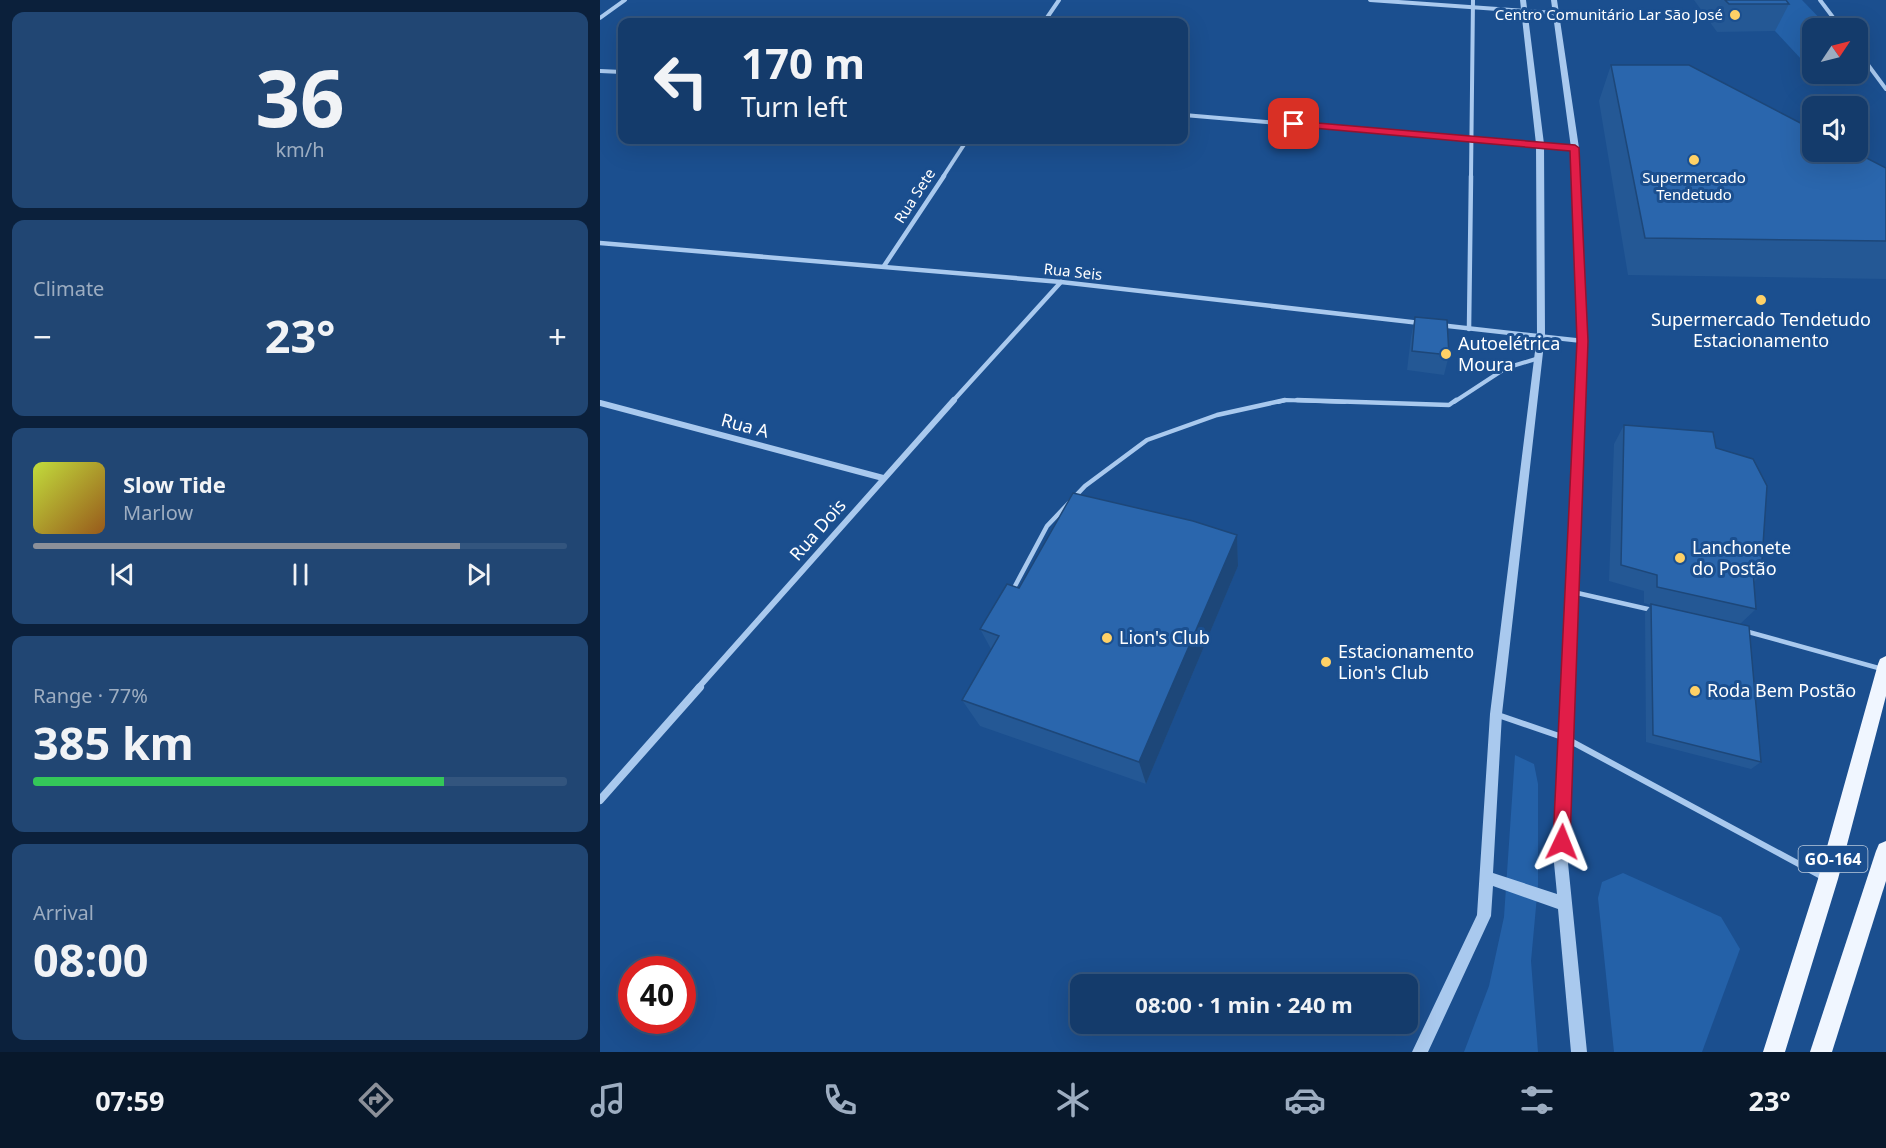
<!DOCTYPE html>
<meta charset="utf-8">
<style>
body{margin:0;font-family:"Noto Sans",sans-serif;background:#214673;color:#f1f3f6;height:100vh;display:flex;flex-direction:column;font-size:22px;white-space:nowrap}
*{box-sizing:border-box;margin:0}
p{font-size:20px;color:#9dadc1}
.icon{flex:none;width:33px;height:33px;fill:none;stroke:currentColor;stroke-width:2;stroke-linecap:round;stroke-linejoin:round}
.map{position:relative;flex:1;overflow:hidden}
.details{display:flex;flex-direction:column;gap:12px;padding:12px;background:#0b203b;width:600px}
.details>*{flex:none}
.banner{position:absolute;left:18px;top:18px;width:570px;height:126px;border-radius:12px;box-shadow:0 6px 24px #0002,0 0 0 2px #33557e;background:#143b6b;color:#f1f3f6;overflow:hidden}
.needle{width:39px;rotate:55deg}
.controls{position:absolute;left:1202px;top:18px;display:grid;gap:12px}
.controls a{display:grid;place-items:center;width:66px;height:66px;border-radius:12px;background:#143b6b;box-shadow:0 6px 24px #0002,0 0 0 2px #33557e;font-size:30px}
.speed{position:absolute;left:18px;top:956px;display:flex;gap:12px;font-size:30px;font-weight:700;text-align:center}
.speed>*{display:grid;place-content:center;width:78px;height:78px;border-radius:50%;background:#143b6b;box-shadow:0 6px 24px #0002,0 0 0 2px #33557e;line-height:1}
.speed .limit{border:9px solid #d22;background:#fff;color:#111}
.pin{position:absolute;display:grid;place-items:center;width:51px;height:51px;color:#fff;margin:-26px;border-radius:12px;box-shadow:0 3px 9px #0006}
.me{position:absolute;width:66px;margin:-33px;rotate:2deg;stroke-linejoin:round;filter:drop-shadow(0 0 4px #0008)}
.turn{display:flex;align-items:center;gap:21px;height:126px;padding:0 24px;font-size:27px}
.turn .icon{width:78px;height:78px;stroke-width:2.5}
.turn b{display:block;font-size:42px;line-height:51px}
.big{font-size:45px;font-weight:700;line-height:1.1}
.details .tile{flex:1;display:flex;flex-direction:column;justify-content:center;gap:9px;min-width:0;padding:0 21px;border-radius:12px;background:#214673}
.details .dial{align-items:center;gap:0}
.dial b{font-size:78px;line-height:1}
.song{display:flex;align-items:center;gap:18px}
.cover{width:72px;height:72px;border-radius:9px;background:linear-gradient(135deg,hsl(70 70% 55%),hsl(30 70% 35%))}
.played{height:6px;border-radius:3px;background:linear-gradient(90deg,#8c9099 80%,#33557e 80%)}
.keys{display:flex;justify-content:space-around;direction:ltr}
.heat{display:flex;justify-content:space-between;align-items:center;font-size:33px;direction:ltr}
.charge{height:9px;border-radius:4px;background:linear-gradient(90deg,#34c759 77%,#33557e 0)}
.trip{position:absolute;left:470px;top:974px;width:348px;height:60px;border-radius:12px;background:#143b6b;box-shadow:0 6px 24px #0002,0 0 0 2px #33557e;font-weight:700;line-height:60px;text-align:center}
.menu{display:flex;height:96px;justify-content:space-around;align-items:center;background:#08182b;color:#9dadc1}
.menu .icon{width:42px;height:42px}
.menu .on{color:#8c9099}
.menu b{font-size:27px;color:#f1f3f6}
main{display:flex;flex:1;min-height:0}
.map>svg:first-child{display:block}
.green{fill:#2461a8}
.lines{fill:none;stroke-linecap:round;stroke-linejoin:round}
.service-far2{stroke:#a9c9ee;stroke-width:4}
.service-far1{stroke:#a9c9ee;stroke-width:4.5}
.service{stroke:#a9c9ee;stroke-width:6}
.minor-far3{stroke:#a9c9ee;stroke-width:4}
.minor-far2{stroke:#a9c9ee;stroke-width:4.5}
.minor-far1{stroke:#a9c9ee;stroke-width:6}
.minor{stroke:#a9c9ee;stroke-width:8}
.tertiary{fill:#a9c9ee;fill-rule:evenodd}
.primary{fill:#f0f6ff;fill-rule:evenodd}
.wall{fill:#245895}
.shaded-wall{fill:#1d4779}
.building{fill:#2a66ad;stroke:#1d4779;stroke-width:1.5}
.route{fill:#e11d48;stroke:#92132f;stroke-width:1.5}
.poi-dot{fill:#ffd166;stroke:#1b4f8f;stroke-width:2}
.labels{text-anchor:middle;stroke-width:6;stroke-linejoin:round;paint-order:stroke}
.far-poi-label{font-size:15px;fill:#fff;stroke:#1b4f8f;text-anchor:end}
.far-street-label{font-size:15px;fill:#fff;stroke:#1b4f8f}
.shield{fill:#1b4f8f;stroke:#bbcadd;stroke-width:1.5}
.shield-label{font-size:16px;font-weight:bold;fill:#fff}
.poi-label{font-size:18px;fill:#fff;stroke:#1b4f8f;text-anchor:start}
.street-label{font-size:18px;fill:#fff;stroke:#1b4f8f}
</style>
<main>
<section class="details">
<div class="tile dial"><b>36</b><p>km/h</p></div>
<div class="tile"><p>Climate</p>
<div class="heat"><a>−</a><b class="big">23°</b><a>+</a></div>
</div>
<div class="tile">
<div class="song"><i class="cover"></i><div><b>Slow Tide</b><p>Marlow</p></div></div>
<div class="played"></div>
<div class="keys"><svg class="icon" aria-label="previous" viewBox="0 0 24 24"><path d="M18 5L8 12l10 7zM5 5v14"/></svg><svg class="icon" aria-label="pause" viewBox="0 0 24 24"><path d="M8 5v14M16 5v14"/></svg><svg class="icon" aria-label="next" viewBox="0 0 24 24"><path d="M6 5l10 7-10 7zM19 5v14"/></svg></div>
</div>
<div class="tile"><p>Range · 77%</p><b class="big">385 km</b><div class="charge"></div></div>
<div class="tile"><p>Arrival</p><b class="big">08:00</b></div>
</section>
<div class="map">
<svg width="1286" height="1052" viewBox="0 0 1286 1052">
<rect width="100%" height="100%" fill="#1b4f8f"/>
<g class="green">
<path d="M1153,0H1202L1229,28H1212V58L1202,60L1175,31Z"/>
<path d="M915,755L934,764L938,784V885L931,961L938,1052H864L889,986L904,917Z"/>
<path d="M1023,873L1121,917L1140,949L1102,1052H1014L998,898L1002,882Z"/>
</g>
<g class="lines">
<g class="service-far2">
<path d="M678,402L686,400L745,402"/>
<path d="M854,402L906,368L939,358"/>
</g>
<g class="service-far1">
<path d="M697,400L849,405L856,400"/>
<path d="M415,586L447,526L485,486L547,440L617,415L685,400"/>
<path d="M973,592L1052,610"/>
<path d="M1145,631L1282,669"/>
</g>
<path class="service" d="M898,715L965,738L1223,877"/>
<g class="minor-far3">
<path d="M770,0L955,13"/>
<path d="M1220,0L1241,28"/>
<path d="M0,18L25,0"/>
<path d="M444,22L459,0"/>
<path d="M1257,50L1286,89"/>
<path d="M0,71L22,72"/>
<path d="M584,115L975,148"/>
<path d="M343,177L367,140"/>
<path d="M871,177L873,0"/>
</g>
<g class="minor-far2">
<path d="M0,243L461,282L820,323"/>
<path d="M284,266L344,176"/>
<path d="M839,325L983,341"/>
<path d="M869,329L871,176"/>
<path d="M352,402L461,282"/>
</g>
<g class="minor-far1">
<path d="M0,403L283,478"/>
<path d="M98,688L354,400"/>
</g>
<path class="minor" d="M0,800L100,687"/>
<path class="tertiary" d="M920,0H926L944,144L945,335L902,714L893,873L957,894L954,863L979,341L971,148L951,0H957L979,148L987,341L968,863L987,1052H971L958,909L893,886L891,916L828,1052H812L877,915L890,714L937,335L936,144Z"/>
<g class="primary">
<path d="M1286,656V696L1238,879L1185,1052H1163L1218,879L1278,664L1280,659Z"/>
<path d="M1286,841V881L1232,1052H1210L1276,851L1279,844Z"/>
</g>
</g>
<g class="wall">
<path d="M1094,0H1186L1189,4L1175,31L1117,32Z"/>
<path d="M1011,65L1286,168V279L1028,275L999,101Z"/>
<path d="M815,317L849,355L844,375L807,370L811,337Z"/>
<path d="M1024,425L1116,448L1161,574L1154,582L1156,609L1140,624L1161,762L1151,769L1046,742L1045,613L1051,605L1044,603V591L1009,581L1014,444Z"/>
<path d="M637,535L638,566L546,784L380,726L362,700L391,649L380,629L419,588Z"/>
</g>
<path class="shaded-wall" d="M637,535L638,566L546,784L539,762Z"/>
<g class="building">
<path d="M1125,0H1186L1189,4H1129Z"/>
<path d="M1011,65H1089L1212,129V152H1255L1286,168V241L1045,238Z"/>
<path d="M815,317L847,320L849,355L812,351Z"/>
<path d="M1024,425L1113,432L1116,448L1153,459L1167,486L1161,574L1153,572L1156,609L1057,587V575L1021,565Z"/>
<path d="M473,493L593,521L637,535L539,762L362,700L399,636L380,629L407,584L419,588Z"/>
<path d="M1051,604L1149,626L1161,762L1053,735Z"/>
</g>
<path class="route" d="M694,121L975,145L979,148L988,341L970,842L968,848L962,851L956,848L953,842L977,341L970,151L691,126V122Z"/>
<g class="poi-dot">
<circle cx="1135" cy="15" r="6"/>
<circle cx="1094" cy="160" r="6"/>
<circle cx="1161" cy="300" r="6"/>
<circle cx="846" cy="354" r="6"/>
<circle cx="1080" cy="558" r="6"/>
<circle cx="507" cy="638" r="6"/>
<circle cx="726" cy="662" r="6"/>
<circle cx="1095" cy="691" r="6"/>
</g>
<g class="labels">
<g class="far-poi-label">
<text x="1123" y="20">Centro Comunitário Lar São José</text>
<text x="1094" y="183" text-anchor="middle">Supermercado<tspan x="1094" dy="17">Tendetudo</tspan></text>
</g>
<g class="far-street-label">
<text transform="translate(315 196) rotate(-57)" y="5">Rua Sete</text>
<text transform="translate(473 272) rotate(6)" y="5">Rua Seis</text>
</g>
<rect class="shield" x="1198.5" y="846" width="69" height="26" rx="4.5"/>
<g class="shield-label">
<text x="1233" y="865">GO-164</text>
</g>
<g class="poi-label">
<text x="1161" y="326" text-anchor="middle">Supermercado Tendetudo<tspan x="1161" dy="21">Estacionamento</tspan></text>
<text x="858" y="350">Autoelétrica<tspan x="858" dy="21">Moura</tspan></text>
<text x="1092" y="554">Lanchonete<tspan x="1092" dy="21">do Postão</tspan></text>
<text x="519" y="644">Lion's Club</text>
<text x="738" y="658">Estacionamento<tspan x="738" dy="21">Lion's Club</tspan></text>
<text x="1107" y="697">Roda Bem Postão</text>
</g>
<g class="street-label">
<text transform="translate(145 426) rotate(15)" y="6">Rua A</text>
<text transform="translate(218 530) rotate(-49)" y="6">Rua Dois</text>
</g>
</g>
</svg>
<div class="controls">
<a><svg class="needle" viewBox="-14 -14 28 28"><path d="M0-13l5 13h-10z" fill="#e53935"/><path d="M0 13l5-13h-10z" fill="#9dadc1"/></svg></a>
<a><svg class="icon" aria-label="sound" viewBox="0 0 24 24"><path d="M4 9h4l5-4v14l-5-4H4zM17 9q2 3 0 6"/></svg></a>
</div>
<div class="speed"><div class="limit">40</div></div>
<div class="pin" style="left:694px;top:124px;background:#d93025"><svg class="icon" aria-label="arrive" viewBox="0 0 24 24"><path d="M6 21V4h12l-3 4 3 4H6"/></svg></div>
<svg class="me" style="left:962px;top:842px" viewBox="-20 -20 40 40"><path d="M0-17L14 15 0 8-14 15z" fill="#e11d48" stroke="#fff" stroke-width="4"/></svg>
<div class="trip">08:00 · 1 min · 240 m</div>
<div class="banner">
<div class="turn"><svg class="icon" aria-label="left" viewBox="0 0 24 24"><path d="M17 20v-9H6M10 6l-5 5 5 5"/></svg><div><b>170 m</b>Turn left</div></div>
</div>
</div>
</main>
<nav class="menu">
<b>07:59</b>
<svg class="icon on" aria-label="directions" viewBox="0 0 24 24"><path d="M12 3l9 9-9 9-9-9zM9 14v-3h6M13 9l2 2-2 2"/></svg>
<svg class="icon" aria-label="music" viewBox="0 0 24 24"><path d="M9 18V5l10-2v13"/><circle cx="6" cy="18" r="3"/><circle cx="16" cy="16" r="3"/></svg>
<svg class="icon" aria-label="phone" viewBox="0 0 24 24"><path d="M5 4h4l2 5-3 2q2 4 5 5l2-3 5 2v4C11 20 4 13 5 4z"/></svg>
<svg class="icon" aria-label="climate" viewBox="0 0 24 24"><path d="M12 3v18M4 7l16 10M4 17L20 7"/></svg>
<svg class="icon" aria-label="car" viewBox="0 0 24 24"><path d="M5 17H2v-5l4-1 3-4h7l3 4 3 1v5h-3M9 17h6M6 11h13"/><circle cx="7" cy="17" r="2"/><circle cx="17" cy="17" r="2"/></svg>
<svg class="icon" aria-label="filters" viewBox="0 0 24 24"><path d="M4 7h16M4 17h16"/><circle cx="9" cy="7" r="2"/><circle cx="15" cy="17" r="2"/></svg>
<b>23°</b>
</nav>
